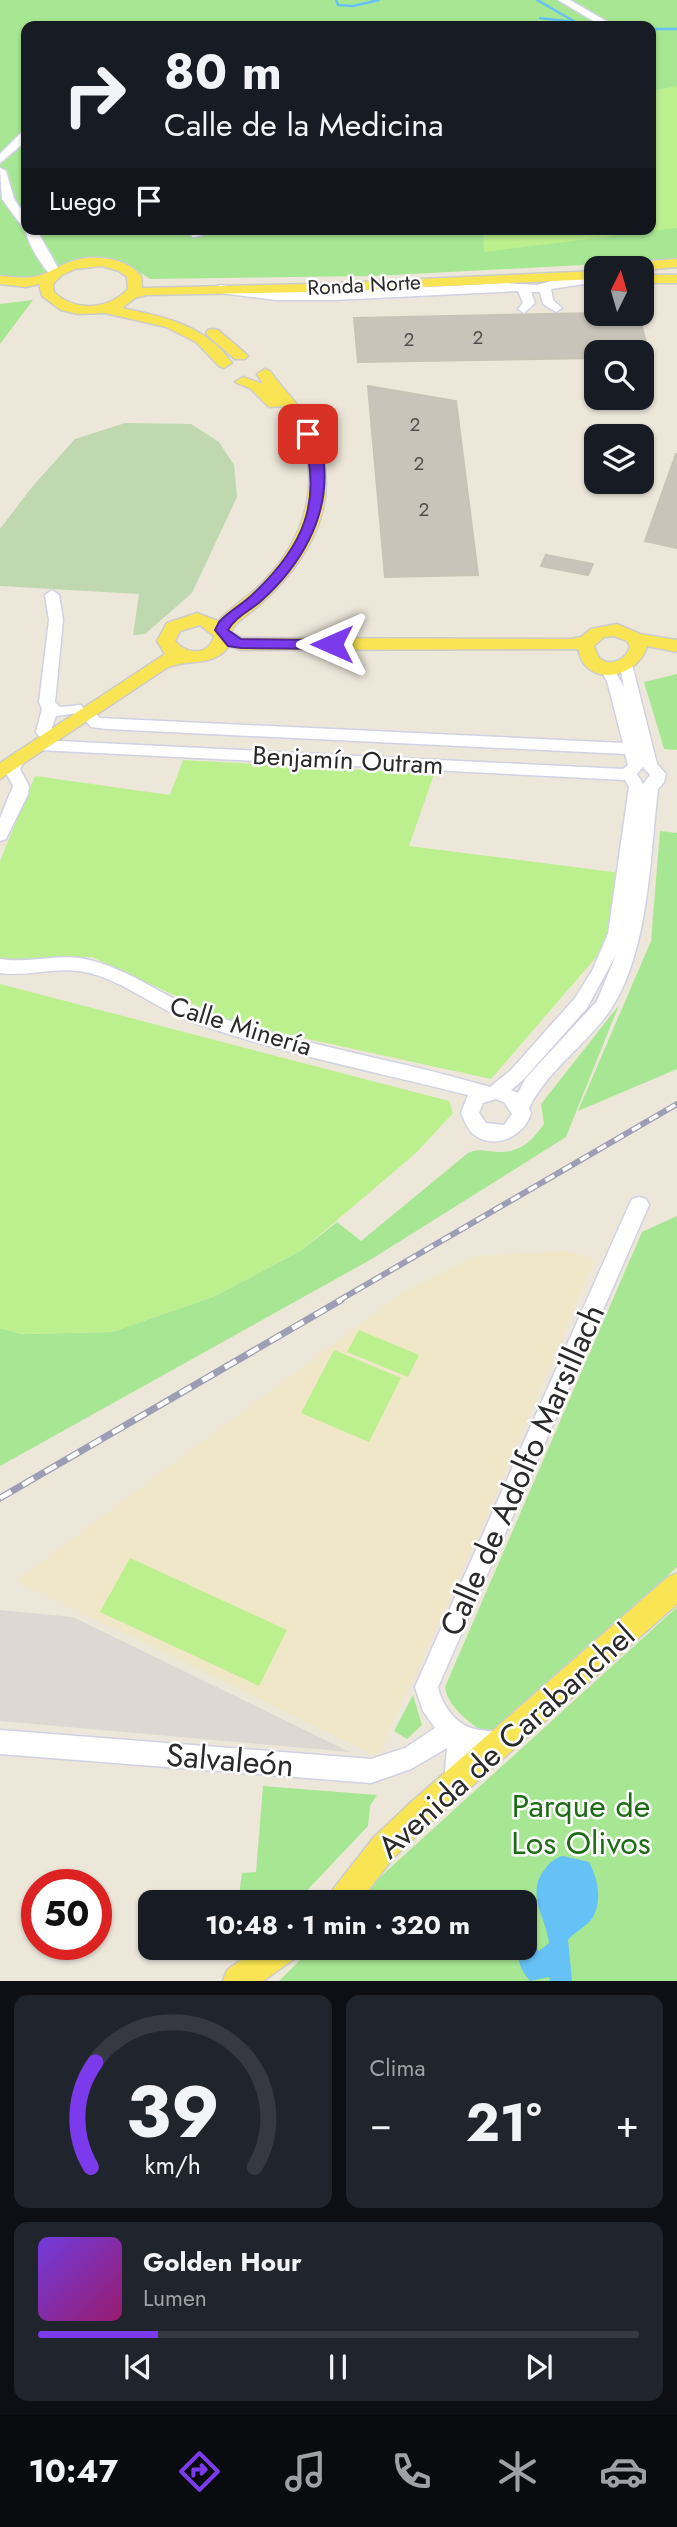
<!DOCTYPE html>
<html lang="es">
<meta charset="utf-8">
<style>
body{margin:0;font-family:Jost,sans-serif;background:#20242c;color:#f1f3f6;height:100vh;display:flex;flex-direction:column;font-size:26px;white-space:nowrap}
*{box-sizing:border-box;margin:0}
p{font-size:23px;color:#9ea1a6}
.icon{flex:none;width:38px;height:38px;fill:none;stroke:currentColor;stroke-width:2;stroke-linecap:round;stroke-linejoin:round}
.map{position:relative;height:1981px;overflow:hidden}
.panel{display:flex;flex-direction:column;gap:14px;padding:14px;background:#0d0f14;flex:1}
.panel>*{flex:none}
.hud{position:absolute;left:21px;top:21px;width:635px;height:214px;border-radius:14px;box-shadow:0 2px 5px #0004;background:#171b24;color:#f1f3f6;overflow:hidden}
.needle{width:46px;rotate:5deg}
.controls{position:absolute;left:584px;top:256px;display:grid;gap:14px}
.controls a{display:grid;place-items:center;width:70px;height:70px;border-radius:14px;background:#171b24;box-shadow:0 2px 5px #0004;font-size:35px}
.speed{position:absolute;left:21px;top:1869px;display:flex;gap:14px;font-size:35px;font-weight:700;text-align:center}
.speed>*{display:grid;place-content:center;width:91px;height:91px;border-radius:50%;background:#171b24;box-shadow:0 2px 5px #0004;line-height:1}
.speed .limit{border:10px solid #d22;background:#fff;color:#111}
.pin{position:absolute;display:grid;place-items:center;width:60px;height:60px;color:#fff;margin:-30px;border-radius:14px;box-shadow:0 4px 10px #0006}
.me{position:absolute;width:77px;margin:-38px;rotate:270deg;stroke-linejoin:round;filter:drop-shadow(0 0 5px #0008)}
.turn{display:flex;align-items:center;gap:24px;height:147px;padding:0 28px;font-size:32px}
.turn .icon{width:91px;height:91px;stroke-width:2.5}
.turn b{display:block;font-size:49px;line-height:60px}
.then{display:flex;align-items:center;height:66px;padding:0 28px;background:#0003;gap:14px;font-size:26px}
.big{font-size:52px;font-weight:700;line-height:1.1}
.panel .card{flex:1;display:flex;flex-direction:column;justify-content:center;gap:10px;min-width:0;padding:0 24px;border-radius:14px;background:#20242c}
.panel .dial{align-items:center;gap:0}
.dial svg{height:182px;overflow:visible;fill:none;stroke:#363941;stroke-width:7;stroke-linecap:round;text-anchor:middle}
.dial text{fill:#f1f3f6;stroke:none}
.song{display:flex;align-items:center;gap:21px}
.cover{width:84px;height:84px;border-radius:10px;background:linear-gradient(135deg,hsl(260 70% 55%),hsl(320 70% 35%))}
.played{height:7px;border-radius:4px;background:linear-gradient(90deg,#7c3aed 20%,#363941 20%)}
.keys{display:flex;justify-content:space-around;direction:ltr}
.heat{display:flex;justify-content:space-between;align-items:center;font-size:38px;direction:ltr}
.panel .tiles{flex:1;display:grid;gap:14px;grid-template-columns:1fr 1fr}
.card:last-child{grid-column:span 2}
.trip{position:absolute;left:138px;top:1890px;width:399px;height:70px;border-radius:14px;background:#171b24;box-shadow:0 2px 5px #0004;font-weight:700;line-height:70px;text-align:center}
.tabs{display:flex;height:112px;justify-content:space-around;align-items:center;background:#090b0e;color:#9ea1a6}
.tabs .icon{width:49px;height:49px}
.tabs .active{color:#7c3aed}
.tabs b{font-size:32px;color:#f1f3f6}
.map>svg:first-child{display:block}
.education{fill:#f0e7c8}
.green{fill:#a7e793;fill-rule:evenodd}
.cemetery{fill:#bfd8b0}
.pitch{fill:#bcef8e}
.plaza{fill:#ddd9d2}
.water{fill:#66c1f6}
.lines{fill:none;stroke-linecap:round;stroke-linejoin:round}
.stream{stroke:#66c1f6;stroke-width:2.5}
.building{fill:#c8c4ba;stroke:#c8c3b4;stroke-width:2}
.minor-casing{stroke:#d0d1e4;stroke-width:3}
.major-casing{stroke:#ccc;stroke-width:3}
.minor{fill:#fff;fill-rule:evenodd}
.major{fill:#f9e453;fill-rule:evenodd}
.rail-far1-casing{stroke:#9d9eb5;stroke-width:6}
.rail-casing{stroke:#9d9eb5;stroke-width:7}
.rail-far1{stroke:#fff;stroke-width:3.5;stroke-dasharray:10;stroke-linecap:butt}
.rail{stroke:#fff;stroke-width:4.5;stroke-dasharray:13;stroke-linecap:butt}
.route{fill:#7c3aed;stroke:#51269a;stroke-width:2}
.labels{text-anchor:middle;stroke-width:5;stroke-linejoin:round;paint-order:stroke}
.far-number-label{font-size:19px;fill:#52504e}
.far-street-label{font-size:21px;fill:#2a2a2a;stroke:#fff}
.street-label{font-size:26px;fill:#2a2a2a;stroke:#fff}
.near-street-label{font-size:32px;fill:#2a2a2a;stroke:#fff}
.near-park-label{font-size:32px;fill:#1e6b15;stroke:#fff}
</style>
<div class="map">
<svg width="677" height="1981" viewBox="0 0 677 1981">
<rect width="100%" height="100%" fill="#ede7da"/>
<path class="education" d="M566,1251L595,1259L481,1529L378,1757L16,1581L403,1292L473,1256Z"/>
<g class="green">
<path d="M0,0H677V260L375,276L150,279C124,260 93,253 62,265C54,268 46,274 38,277C27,280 11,276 0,275ZM26,26H651V229H26Z"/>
<path d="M33,300L0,344V304Z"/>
<path d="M677,674V750L664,749L644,682Z"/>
<path d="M660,831L677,833V1069L578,1111L651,941Z"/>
<path d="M619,1005L566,1137L370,1260L0,1466V1328L22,1334L112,1332L215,1296L302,1250L337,1222L361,1241L468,1153C478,1148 486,1151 497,1152C520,1153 532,1141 544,1124L541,1104Z"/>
<path d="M677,1216V1567L496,1729L482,1731C467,1721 447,1705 445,1687L642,1232Z"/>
<path d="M677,1607V1981H279L312,1948H525V1902H356L379,1878Z"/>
<path d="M413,1695L422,1725L407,1739L394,1731Z"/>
<path d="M263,1786L377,1795L370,1806L368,1826L296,1902H238L242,1873L256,1872Z"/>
</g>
<path class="cemetery" d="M125,423L191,424L219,442L234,465L237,497L192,593L145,634L133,635L139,594L0,586V529L32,487L75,439Z"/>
<g class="pitch">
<path d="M677,86V228L484,252L483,229H651V91Z"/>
<path d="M183,760L434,774L409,846L621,873L611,940L491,1079L234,1023L92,957L0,961V861L35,776L170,795Z"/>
<path d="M0,984L449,1101L453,1113L417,1152L302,1250L215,1296L112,1332L22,1334L0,1328Z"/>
<path d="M359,1330L419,1355L408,1377L347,1352Z"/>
<path d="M334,1350L401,1378L369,1442L301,1413Z"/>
<path d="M130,1558L287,1630L259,1686L100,1612Z"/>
</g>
<path class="plaza" d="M0,1610L73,1617L350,1752L0,1721Z"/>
<path class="water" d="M563,1856L589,1862C597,1877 603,1900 593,1917C588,1926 575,1931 568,1940L572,1981H550L549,1977L530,1981C522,1972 516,1960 519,1948H525V1943L531,1942L539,1951L549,1943C546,1917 525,1893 545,1869C550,1862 555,1858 563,1856Z"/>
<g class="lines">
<g class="stream">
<path d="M336,0L338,5L353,6L379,0"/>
<path d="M537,0L577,23L599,26"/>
<path d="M540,18L573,22"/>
<path d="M651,29H677"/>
</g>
</g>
<g class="building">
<path d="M597,313H638L649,352H597V358L358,362L354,318Z"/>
<path d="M368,386L456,401L478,575L385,577Z"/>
<path d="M676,454H677V548L645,541Z"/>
<path d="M546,555L593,564L588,575L541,566Z"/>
</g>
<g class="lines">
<defs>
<g id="minor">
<path d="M558,0H570L611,24L602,26Z"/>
<path d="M26,128V141L0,163V154Z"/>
<path d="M0,168L6,171L14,199L26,216V229H36L61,273L59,276H51C40,263 27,243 25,227L22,226L2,199Z"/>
<path d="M186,229H198L203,235L193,237Z"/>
<path d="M587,276L591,277V283L551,289L553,300L562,308L556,312L543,304L540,292H531L535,303L524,313L518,309L523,303L518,291L334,300H276L220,293L214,289L220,285L276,292H334L506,283L537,285L562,278Z"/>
<path d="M52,590L59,595L63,620L55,702L60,707L81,705L84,709H92L100,718L623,743L607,681L599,667L601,664H611L624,687L620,667L622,664H632L657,764L666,774L664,782L658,789C650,856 649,951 611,1009C587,1045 548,1069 529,1108L531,1113C525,1136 493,1152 472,1133C467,1128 464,1119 461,1113L468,1095C377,1072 284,1054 195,1023C157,1010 124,980 85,972C57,966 28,977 0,973V959C28,964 57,953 85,959C129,968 164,998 206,1013C299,1045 396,1059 490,1087L511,1070L575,998L592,971L608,934L629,787L625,780L39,750L31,745L39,740L623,769L628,765L625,754L107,729L91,727L79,713L56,716L49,736H39L36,732L42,709L39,702L49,620L45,595ZM643,767L650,775L643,784L637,774ZM616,955L597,1001L526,1078L518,1093L511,1090L523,1080L587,1008ZM496,1099L504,1102L512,1114L504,1125L486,1123L479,1113L483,1103Z"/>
<path d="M16,757L24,762L20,769L29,786L28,794L6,839L0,841V818L13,786L4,769L10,758Z"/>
<path d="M639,1197L646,1199L649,1205L438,1687C441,1704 457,1726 475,1729C487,1732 498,1730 509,1735L513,1743L509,1751L501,1755L471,1751L464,1790L456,1794L448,1790L444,1782L447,1748L411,1769L371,1783L0,1754V1730L371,1759L405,1748L435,1728L423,1711L415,1687L629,1205L632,1199Z"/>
</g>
<g id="major">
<path d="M86,258C106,257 128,260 141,276L142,288L311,284L597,271V279L311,292L146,295L135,298L122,308C165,317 205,325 232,363L224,368L219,366L196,342L166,327L105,313L78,314L61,310L42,296L39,284L26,287L0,284V276C15,277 30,280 44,274C60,267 67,261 86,258ZM102,266L119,271L127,277L128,289C108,310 75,312 54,292L53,284L62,275L75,269Z"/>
<path d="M677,259V267L642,270L602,268L609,264Z"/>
<rect x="642" y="275" width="35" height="8"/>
<path d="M213,329L218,330L245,353L248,356L245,359H235L208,336L206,333L208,330Z"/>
<path d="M265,369L270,371C282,389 299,403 309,423C347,490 316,552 264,601C255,610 244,616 235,625L231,632L242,638L571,639L581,637L591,629L617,624L640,634L677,640V652L647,646C641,671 604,686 585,665C581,661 580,654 578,649L241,650L229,646C212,669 187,657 165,669L0,779V763L165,654L157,641L167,623L197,613L218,621C232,606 250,596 263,582C311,532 328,464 283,406L269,407L251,389L235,382L243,377L263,384L257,374ZM200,625L214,636C209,656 186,655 175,641L180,631ZM614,636L627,641L630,647C626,658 618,663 606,662L599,658L594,646L604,637Z"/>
<path d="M677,1573V1604L429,1824L394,1857L359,1902H326L331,1892L374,1837L409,1804L668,1577Z"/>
<path d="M258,1948H298L294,1959L263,1981H223L227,1970Z"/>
</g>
</defs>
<use href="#minor" class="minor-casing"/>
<use href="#major" class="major-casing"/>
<use href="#minor" class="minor"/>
<use href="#major" class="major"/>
<defs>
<path id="rail-far1" d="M338,1301L677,1104"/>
<path id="rail" d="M0,1498L341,1300"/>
</defs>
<use href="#rail-far1" class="rail-far1-casing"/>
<use href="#rail" class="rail-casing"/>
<use href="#rail-far1" class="rail-far1"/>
<use href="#rail" class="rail"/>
</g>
<path class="route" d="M308,430L314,434C317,443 323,454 324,465C329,519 299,567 261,601C250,611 235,617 228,630L241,639L332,640L339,644L332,649L241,648L228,646L215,630L219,622C229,611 243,604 253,594C303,547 324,501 302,434Z"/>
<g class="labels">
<g class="far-number-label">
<text x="478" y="344">2</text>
<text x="409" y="346">2</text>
<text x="415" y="431">2</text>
<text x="419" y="470">2</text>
<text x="424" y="516">2</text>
</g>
<g class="far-street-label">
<text transform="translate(364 285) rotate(-3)" y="7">Ronda Norte</text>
</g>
<g class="street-label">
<text transform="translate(348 760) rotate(3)" y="9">Benjamín Outram</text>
<text transform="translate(241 1026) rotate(17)" y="9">Calle Minería</text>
</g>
<g class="near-street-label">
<text transform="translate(522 1470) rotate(-66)" y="11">Calle de Adolfo Marsillach</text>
<text transform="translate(506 1741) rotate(-42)" y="11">Avenida de Carabanchel</text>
<text transform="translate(230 1760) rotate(5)" y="11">Salvaleón</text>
</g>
<g class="near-park-label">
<text x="581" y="1817">Parque de<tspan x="581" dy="37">Los Olivos</tspan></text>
</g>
</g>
</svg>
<div class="controls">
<a><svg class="needle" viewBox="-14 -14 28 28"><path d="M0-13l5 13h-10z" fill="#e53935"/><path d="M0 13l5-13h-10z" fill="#9ea1a6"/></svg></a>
<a><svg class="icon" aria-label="search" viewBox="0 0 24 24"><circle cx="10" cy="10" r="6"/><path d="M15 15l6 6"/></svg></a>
<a><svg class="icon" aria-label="layers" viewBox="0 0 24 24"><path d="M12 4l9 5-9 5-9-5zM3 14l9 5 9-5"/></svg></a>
</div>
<div class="speed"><div class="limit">50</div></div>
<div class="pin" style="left:308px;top:434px;background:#d93025"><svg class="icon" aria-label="arrive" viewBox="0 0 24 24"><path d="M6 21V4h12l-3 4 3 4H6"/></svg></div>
<svg class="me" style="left:332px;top:644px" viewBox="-20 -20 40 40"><path d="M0-17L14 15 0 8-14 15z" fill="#7c3aed" stroke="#fff" stroke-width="4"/></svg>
<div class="trip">10:48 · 1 min · 320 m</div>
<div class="hud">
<div class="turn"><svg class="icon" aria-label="right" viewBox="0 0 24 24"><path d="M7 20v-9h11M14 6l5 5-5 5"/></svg><div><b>80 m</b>Calle de la Medicina</div></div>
<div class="then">Luego<svg class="icon" aria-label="arrive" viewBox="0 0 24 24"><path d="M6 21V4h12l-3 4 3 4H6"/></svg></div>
</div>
</div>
<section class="panel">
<div class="tiles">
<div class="card dial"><svg viewBox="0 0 100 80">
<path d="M14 69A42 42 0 1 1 86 69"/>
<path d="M14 69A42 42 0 0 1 16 23" stroke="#7c3aed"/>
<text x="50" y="56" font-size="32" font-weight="700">39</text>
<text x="50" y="72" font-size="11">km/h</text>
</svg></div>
<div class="card"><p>Clima</p>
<div class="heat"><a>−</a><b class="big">21°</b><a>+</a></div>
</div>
<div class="card">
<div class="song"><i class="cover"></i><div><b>Golden Hour</b><p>Lumen</p></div></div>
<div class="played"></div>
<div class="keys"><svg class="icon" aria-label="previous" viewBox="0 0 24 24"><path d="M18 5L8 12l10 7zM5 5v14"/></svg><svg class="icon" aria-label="pause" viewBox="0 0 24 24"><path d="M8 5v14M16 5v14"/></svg><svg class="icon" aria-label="next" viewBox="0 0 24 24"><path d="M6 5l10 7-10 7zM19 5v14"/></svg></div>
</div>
</div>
</section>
<nav class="tabs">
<b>10:47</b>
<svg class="icon active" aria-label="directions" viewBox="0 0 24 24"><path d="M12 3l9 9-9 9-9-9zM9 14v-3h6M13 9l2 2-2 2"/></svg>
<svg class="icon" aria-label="music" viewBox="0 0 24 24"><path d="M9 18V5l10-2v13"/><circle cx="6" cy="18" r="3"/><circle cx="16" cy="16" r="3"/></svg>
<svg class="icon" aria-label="phone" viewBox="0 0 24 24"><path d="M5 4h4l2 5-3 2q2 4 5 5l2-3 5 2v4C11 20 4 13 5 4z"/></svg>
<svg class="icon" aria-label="climate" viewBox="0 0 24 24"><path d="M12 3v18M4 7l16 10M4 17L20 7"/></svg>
<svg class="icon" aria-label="car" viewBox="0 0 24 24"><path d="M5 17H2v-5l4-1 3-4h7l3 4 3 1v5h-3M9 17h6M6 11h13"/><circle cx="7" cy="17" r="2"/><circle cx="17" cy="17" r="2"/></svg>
</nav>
